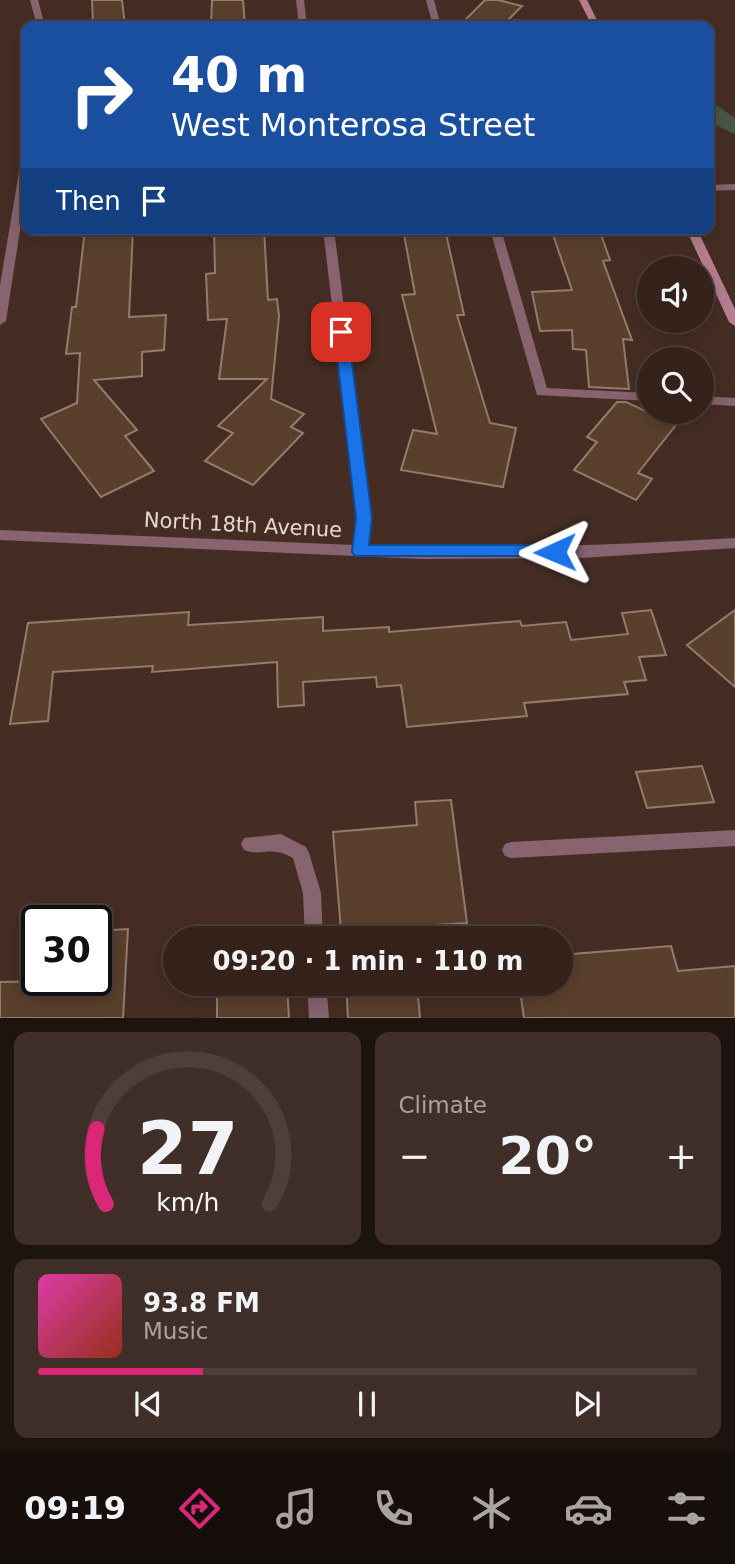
<!DOCTYPE html>
<meta charset="utf-8">
<style>
body{margin:0;font-family:"DejaVu Sans",sans-serif;background:#3f2f28;color:#f1f3f6;height:100vh;display:flex;flex-direction:column;font-size:26px;white-space:nowrap}
*{box-sizing:border-box;margin:0}
p{font-size:23px;color:#a9a4a3}
.icon{flex:none;width:38px;height:38px;fill:none;stroke:currentColor;stroke-width:2;stroke-linecap:round;stroke-linejoin:round}
.map{position:relative;height:1018px;overflow:hidden}
.drawer{display:flex;flex-direction:column;gap:14px;padding:14px;background:#1d130f;flex:1}
.drawer>*{flex:none}
.top-card{position:absolute;left:21px;top:21px;width:693px;height:214px;border-radius:14px;box-shadow:0 4px 18px #0003,0 0 0 2px #4e3f3a;background:#1a4fa0;color:#fff;overflow:hidden}
.controls{position:absolute;left:637px;top:256px;display:grid;gap:14px}
.controls a{display:grid;place-items:center;width:77px;height:77px;border-radius:50%;background:#34221b;box-shadow:0 4px 18px #0003,0 0 0 2px #4e3f3a;font-size:35px}
.speed{position:absolute;left:21px;top:905px;display:flex;gap:14px;font-size:35px;font-weight:700;text-align:center}
.speed>*{display:grid;place-content:center;width:91px;height:91px;border-radius:50%;background:#34221b;box-shadow:0 4px 18px #0003,0 0 0 2px #4e3f3a;line-height:1}
.speed .limit{border:4px solid #111;border-radius:10px;background:#fff;color:#111}
.pin{position:absolute;display:grid;place-items:center;width:60px;height:60px;color:#fff;margin:-30px;border-radius:14px;box-shadow:0 4px 10px #0006}
.me{position:absolute;width:77px;margin:-38px;rotate:269deg;stroke-linejoin:round;filter:drop-shadow(0 0 5px #0008)}
.turn{display:flex;align-items:center;gap:24px;height:147px;padding:0 35px;font-size:32px}
.turn .icon{width:91px;height:91px;stroke-width:2.5}
.turn b{display:block;font-size:49px;line-height:60px}
.then{display:flex;align-items:center;height:66px;padding:0 35px;background:#0003;gap:14px;font-size:26px}
.big{font-size:52px;font-weight:700;line-height:1.1}
.drawer .tile{flex:1;display:flex;flex-direction:column;justify-content:center;gap:10px;min-width:0;padding:0 24px;border-radius:14px;background:#3f2f28}
.drawer .dial{align-items:center;gap:0}
.dial svg{height:182px;overflow:visible;fill:none;stroke:#4e3f3a;stroke-width:7;stroke-linecap:round;text-anchor:middle}
.dial text{fill:#f1f3f6;stroke:none}
.song{display:flex;align-items:center;gap:21px}
.cover{width:84px;height:84px;border-radius:10px;background:linear-gradient(135deg,hsl(320 70% 55%),hsl(10 70% 35%))}
.played{height:7px;border-radius:4px;background:linear-gradient(90deg,#db2777 25%,#4e3f3a 25%)}
.keys{display:flex;justify-content:space-around;direction:ltr}
.heat{display:flex;justify-content:space-between;align-items:center;font-size:38px;direction:ltr}
.drawer .tiles{flex:1;display:grid;gap:14px;grid-template-columns:1fr 1fr}
.tile:last-child{grid-column:span 2}
.trip{position:absolute;left:163px;top:926px;width:410px;height:70px;border-radius:35px;background:#34221b;box-shadow:0 4px 18px #0003,0 0 0 2px #4e3f3a;font-weight:700;line-height:70px;text-align:center}
.tab-bar{display:flex;height:112px;justify-content:space-around;align-items:center;background:#150e0b;color:#a9a4a3}
.tab-bar .icon{width:49px;height:49px}
.tab-bar .selected{color:#db2777}
.tab-bar b{font-size:32px;color:#f1f3f6}
.map>svg:first-child{display:block}
.green{fill:#475745}
.building{fill:#5a402c;stroke:#937c6b;stroke-width:2}
.lines{fill:none;stroke-linecap:round;stroke-linejoin:round}
.service{fill:#87646f;fill-rule:evenodd}
.minor{fill:#87646f;fill-rule:evenodd}
.secondary{fill:#b67e90;fill-rule:evenodd}
.route{fill:#1a73e8;stroke:#114b97;stroke-width:2}
.labels{text-anchor:middle;stroke-width:7;stroke-linejoin:round;paint-order:stroke}
.street-label{font-size:21px;fill:#e6d7d1;stroke:#452d24}
</style>
<div class="map">
<svg width="735" height="1018" viewBox="0 0 735 1018">
<rect width="100%" height="100%" fill="#452d24"/>
<path class="green" d="M709,100L735,118V134L709,122Z"/>
<g class="building">
<path d="M92,0H122L125,26H93Z"/>
<path d="M212,0H243L245,26H211Z"/>
<path d="M485,0H498L522,6L502,26L465,20Z"/>
<path d="M85,229H133L129,317L166,315L164,350L142,352V376L94,380L137,430L125,436L154,471L101,497L41,419L77,403L80,353L66,354L72,307H76Z"/>
<path d="M214,229H264L268,300L277,299L279,316L271,399L304,414L291,427L303,433L253,485L205,461L233,433L218,426L267,379H219L227,319L208,320L206,274L215,273Z"/>
<path d="M403,229H445L464,315H457L490,423L516,428L503,487L401,470L413,430L437,434L402,295L415,294Z"/>
<path d="M551,229H599L610,260L603,261L632,340L623,339L629,389L589,387L586,350L573,349L572,330L540,331L532,292L572,290Z"/>
<path d="M617,402H626L676,425L638,473L652,479L636,500L574,470L597,442L587,437Z"/>
<path d="M651,610L666,655L639,657L646,680L624,682L628,694L524,703L527,716L407,727L401,685L377,687L376,677L303,682L304,705L278,707L277,662L152,672L153,666L53,672L48,721L10,724L28,623L189,612L188,625L323,617V631L389,627V632L520,621L522,626L566,622L571,640L628,634L622,613Z"/>
<path d="M735,610V687L687,645Z"/>
<path d="M702,766L714,802L647,808L636,772Z"/>
<path d="M451,800L467,923L341,931L333,832L417,825L415,802Z"/>
<path d="M128,929L123,1018H0V982L96,980V931Z"/>
<path d="M671,946L678,971L735,966V1018H524L519,984H560V955Z"/>
<path d="M217,984H287L289,1018H217Z"/>
<path d="M346,984H417L420,1018H348Z"/>
</g>
<g class="lines">
<g class="service">
<path d="M426,0H434L441,26H433Z"/>
<path d="M735,184V190L709,191V185Z"/>
<path d="M490,229H501L547,388L649,393V401L537,395Z"/>
<path d="M702,396L735,398V406L702,404Z"/>
<path d="M735,830V846L511,858L505,856L502,850L505,844L511,842Z"/>
<path d="M281,834L306,847L309,853L321,893L323,938H305L303,893L293,858C270,845 263,857 244,850L241,844L244,838Z"/>
<path d="M307,984H326L329,1018H309Z"/>
</g>
<g class="minor">
<path d="M30,0H38L45,26H37Z"/>
<path d="M296,0H304L307,26H299Z"/>
<path d="M26,157V191L6,321L0,325V285L21,160Z"/>
<path d="M323,229H334L371,518L368,545C491,550 613,545 735,538V548L582,558L422,559L0,540V530L354,545L357,518Z"/>
</g>
<g class="secondary">
<path d="M579,0H587L600,26H592Z"/>
<path d="M686,229H697L735,309V326L729,322Z"/>
</g>
</g>
<path class="route" d="M341,328L348,332L372,518L369,545H555L564,552L561,556H355L352,552L356,518L334,332Z"/>
<g class="labels">
<g class="street-label">
<text transform="translate(243 525) rotate(3)" y="7">North 18th Avenue</text>
</g>
</g>
</svg>
<div class="controls">
<a><svg class="icon" aria-label="sound" viewBox="0 0 24 24"><path d="M4 9h4l5-4v14l-5-4H4zM17 9q2 3 0 6"/></svg></a>
<a><svg class="icon" aria-label="search" viewBox="0 0 24 24"><circle cx="10" cy="10" r="6"/><path d="M15 15l6 6"/></svg></a>
</div>
<div class="speed"><div class="limit">30</div></div>
<div class="pin" style="left:341px;top:332px;background:#d93025"><svg class="icon" aria-label="arrive" viewBox="0 0 24 24"><path d="M6 21V4h12l-3 4 3 4H6"/></svg></div>
<svg class="me" style="left:555px;top:552px" viewBox="-20 -20 40 40"><path d="M0-17L14 15 0 8-14 15z" fill="#1a73e8" stroke="#fff" stroke-width="4"/></svg>
<div class="trip">09:20 · 1 min · 110 m</div>
<div class="top-card">
<div class="turn"><svg class="icon" aria-label="right" viewBox="0 0 24 24"><path d="M7 20v-9h11M14 6l5 5-5 5"/></svg><div><b>40 m</b>West Monterosa Street</div></div>
<div class="then">Then<svg class="icon" aria-label="arrive" viewBox="0 0 24 24"><path d="M6 21V4h12l-3 4 3 4H6"/></svg></div>
</div>
</div>
<section class="drawer">
<div class="tiles">
<div class="tile dial"><svg viewBox="0 0 100 80">
<path d="M14 69A42 42 0 1 1 86 69"/>
<path d="M14 69A42 42 0 0 1 10 36" stroke="#db2777"/>
<text x="50" y="56" font-size="32" font-weight="700">27</text>
<text x="50" y="72" font-size="11">km/h</text>
</svg></div>
<div class="tile"><p>Climate</p>
<div class="heat"><a>−</a><b class="big">20°</b><a>+</a></div>
</div>
<div class="tile">
<div class="song"><i class="cover"></i><div><b>93.8 FM</b><p>Music</p></div></div>
<div class="played"></div>
<div class="keys"><svg class="icon" aria-label="previous" viewBox="0 0 24 24"><path d="M18 5L8 12l10 7zM5 5v14"/></svg><svg class="icon" aria-label="pause" viewBox="0 0 24 24"><path d="M8 5v14M16 5v14"/></svg><svg class="icon" aria-label="next" viewBox="0 0 24 24"><path d="M6 5l10 7-10 7zM19 5v14"/></svg></div>
</div>
</div>
</section>
<nav class="tab-bar">
<b>09:19</b>
<svg class="icon selected" aria-label="directions" viewBox="0 0 24 24"><path d="M12 3l9 9-9 9-9-9zM9 14v-3h6M13 9l2 2-2 2"/></svg>
<svg class="icon" aria-label="music" viewBox="0 0 24 24"><path d="M9 18V5l10-2v13"/><circle cx="6" cy="18" r="3"/><circle cx="16" cy="16" r="3"/></svg>
<svg class="icon" aria-label="phone" viewBox="0 0 24 24"><path d="M5 4h4l2 5-3 2q2 4 5 5l2-3 5 2v4C11 20 4 13 5 4z"/></svg>
<svg class="icon" aria-label="climate" viewBox="0 0 24 24"><path d="M12 3v18M4 7l16 10M4 17L20 7"/></svg>
<svg class="icon" aria-label="car" viewBox="0 0 24 24"><path d="M5 17H2v-5l4-1 3-4h7l3 4 3 1v5h-3M9 17h6M6 11h13"/><circle cx="7" cy="17" r="2"/><circle cx="17" cy="17" r="2"/></svg>
<svg class="icon" aria-label="filters" viewBox="0 0 24 24"><path d="M4 7h16M4 17h16"/><circle cx="9" cy="7" r="2"/><circle cx="15" cy="17" r="2"/></svg>
</nav>
